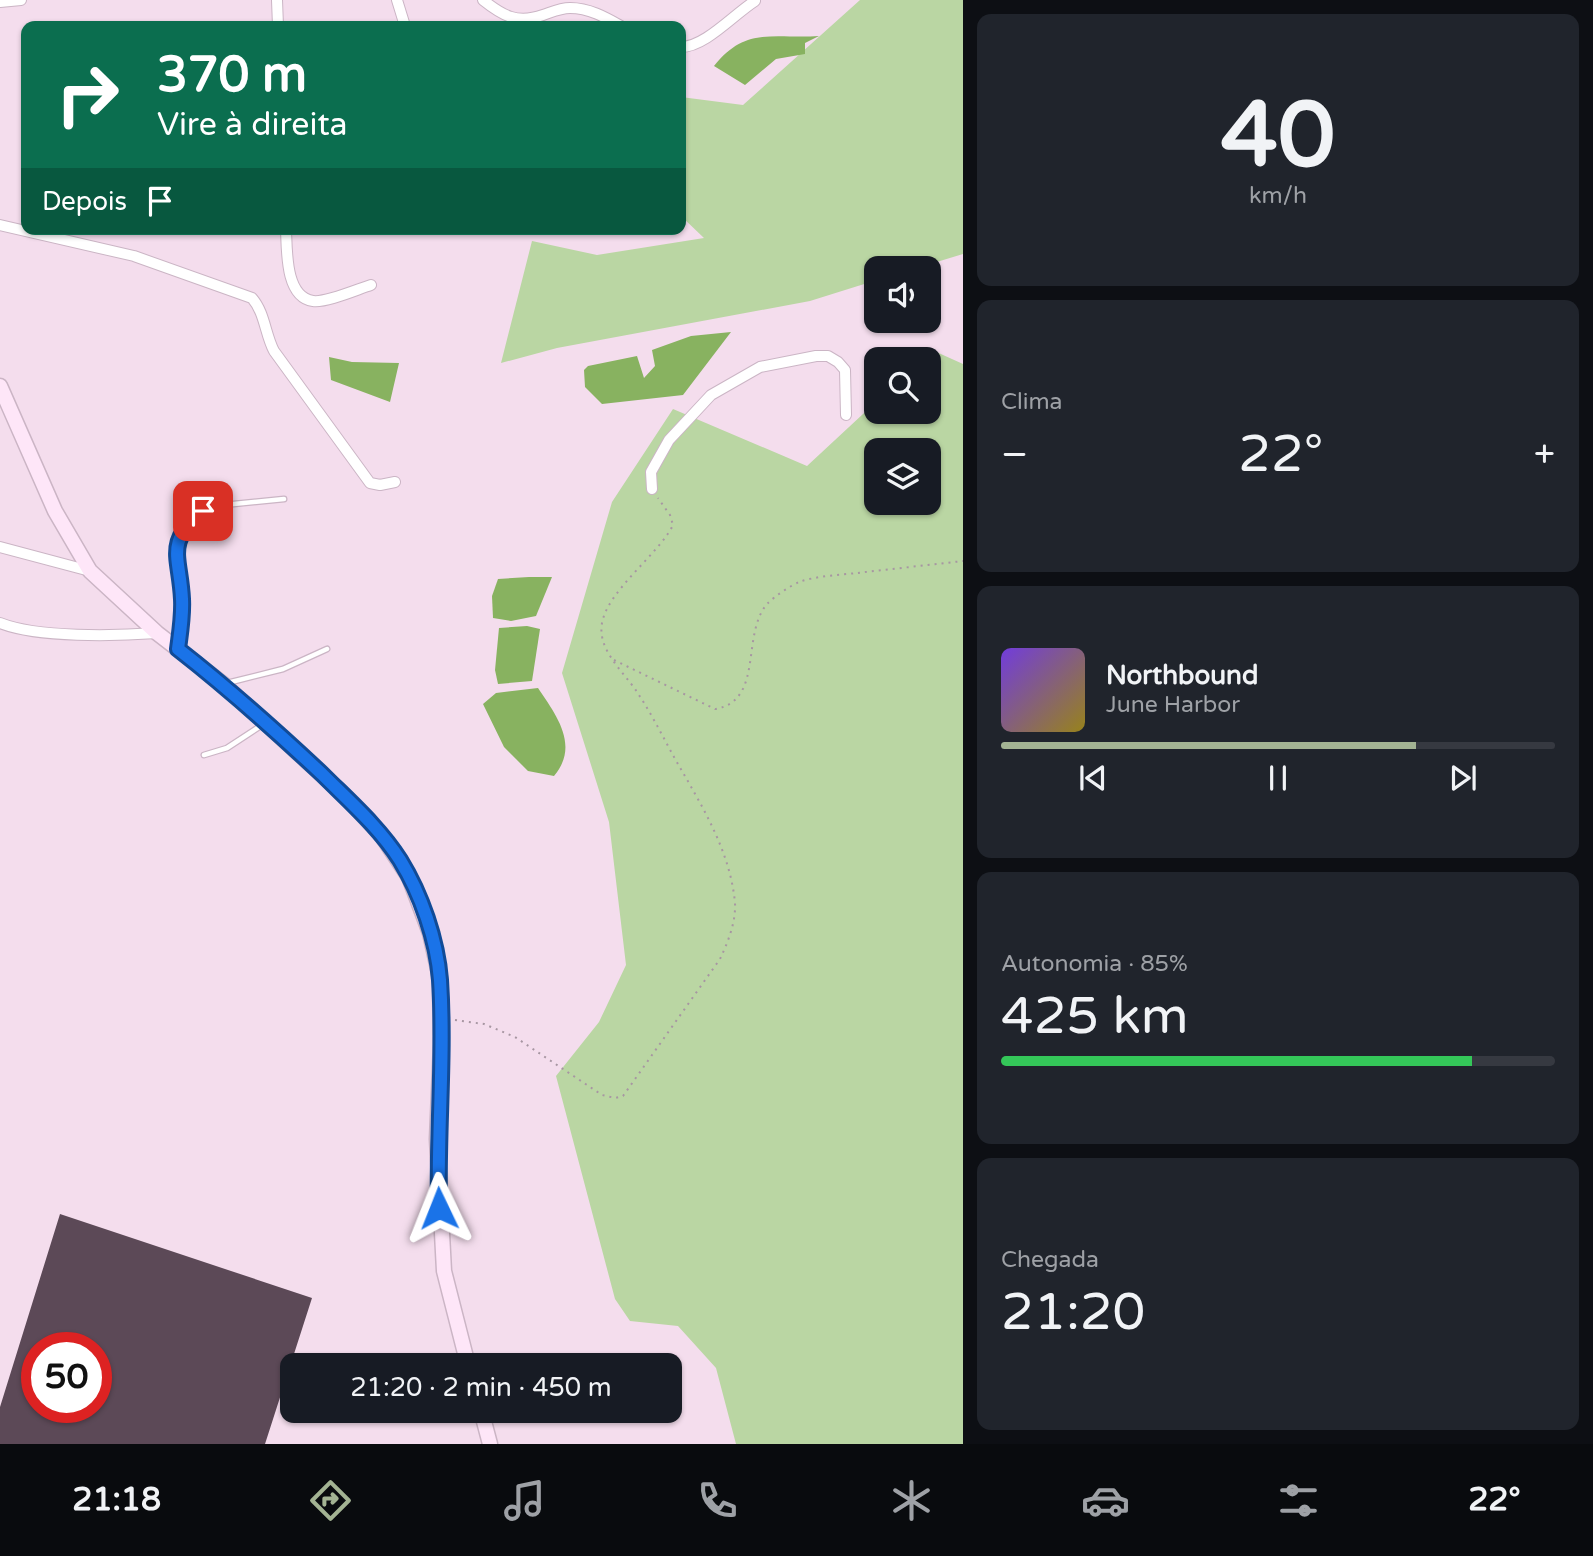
<!DOCTYPE html>
<html lang="pt">
<meta charset="utf-8">
<style>
body{margin:0;font-family:"Varela Round",sans-serif;background:#20242c;color:#f1f3f6;height:100vh;display:flex;flex-direction:column;font-size:26px;white-space:nowrap}
*{box-sizing:border-box;margin:0}
p{font-size:23px;color:#9ea1a6}
.icon{flex:none;width:38px;height:38px;fill:none;stroke:currentColor;stroke-width:2;stroke-linecap:round;stroke-linejoin:round}
.map{position:relative;flex:1;overflow:hidden}
.panel{display:flex;flex-direction:column;gap:14px;padding:14px;background:#0d0f14;width:630px}
.panel>*{flex:none}
.hud{position:absolute;left:21px;top:21px;width:665px;height:214px;border-radius:14px;box-shadow:0 2px 5px #0004;background:#0b6e4f;color:#fff;overflow:hidden}
.buttons{position:absolute;left:864px;top:256px;display:grid;gap:14px}
.buttons a{display:grid;place-items:center;width:77px;height:77px;border-radius:14px;background:#171b24;box-shadow:0 2px 5px #0004;font-size:35px}
.speed{position:absolute;left:21px;top:1332px;display:flex;gap:14px;font-size:35px;font-weight:700;text-align:center}
.speed>*{display:grid;place-content:center;width:91px;height:91px;border-radius:50%;background:#171b24;box-shadow:0 2px 5px #0004;line-height:1}
.speed .limit{border:10px solid #d22;background:#fff;color:#111}
.pin{position:absolute;display:grid;place-items:center;width:60px;height:60px;color:#fff;margin:-30px;border-radius:14px;box-shadow:0 4px 10px #0006}
.me{position:absolute;width:77px;margin:-38px;rotate:358deg;stroke-linejoin:round;filter:drop-shadow(0 0 5px #0008)}
.turn{display:flex;align-items:center;gap:24px;height:147px;padding:0 21px;font-size:32px}
.turn .icon{width:91px;height:91px;stroke-width:2.5}
.turn b{display:block;font-size:49px;line-height:60px}
.then{display:flex;align-items:center;height:66px;padding:0 21px;background:#0003;gap:14px;font-size:26px}
.big{font-size:52px;font-weight:600;line-height:1.1}
.panel .widget{flex:1;display:flex;flex-direction:column;justify-content:center;gap:10px;min-width:0;padding:0 24px;border-radius:14px;background:#20242c}
.panel .dial{align-items:center;gap:0}
.dial b{font-size:91px;line-height:1}
.song{display:flex;align-items:center;gap:21px}
.cover{width:84px;height:84px;border-radius:10px;background:linear-gradient(135deg,hsl(260 70% 55%),hsl(50 70% 35%))}
.played{height:7px;border-radius:4px;background:linear-gradient(90deg,#a3b393 75%,#363941 75%)}
.keys{display:flex;justify-content:space-around;direction:ltr}
.heat{display:flex;justify-content:space-between;align-items:center;font-size:38px;direction:ltr}
.charge{height:10px;border-radius:5px;background:linear-gradient(90deg,#34c759 85%,#363941 0)}
.trip{position:absolute;left:280px;top:1353px;width:402px;height:70px;border-radius:14px;background:#171b24;box-shadow:0 2px 5px #0004;font-weight:600;line-height:70px;text-align:center}
.menu{display:flex;height:112px;justify-content:space-around;align-items:center;background:#090b0e;color:#9ea1a6}
.menu .icon{width:49px;height:49px}
.menu .selected{color:#a3b393}
.menu b{font-size:32px;color:#f1f3f6}
main{display:flex;flex:1;min-height:0}
.map>svg:first-child{display:block}
.green{fill:#bad6a3;fill-rule:evenodd}
.water{fill:#88b260}
.building{fill:#5c4957;fill-rule:evenodd}
.lines{fill:none;stroke-linecap:round;stroke-linejoin:round}
.lane-casing{stroke:#cbb5c5;stroke-width:7}
.street-casing{stroke:#cbb5c5;stroke-width:12}
.secondary-casing{stroke:#cbb5c5;stroke-width:17}
.path{stroke:#a796a2;stroke-width:2;stroke-dasharray:2 5;stroke-linecap:butt}
.lane{stroke:#fff;stroke-width:4.5}
.street{stroke:#fff;stroke-width:10}
.secondary{stroke:#fee6f8;stroke-width:14}
.route-casing{stroke:#114b97;stroke-width:18}
.route{stroke:#1a73e8;stroke-width:12}
</style>
<main>
<div class="map">
<svg width="963" height="1444" viewBox="0 0 963 1444">
<rect width="100%" height="100%" fill="#f4dded"/>
<g class="green">
<path d="M860,0H963V254L917,268H877V280L810,301L557,348L501,363L532,241L597,255L704,238L681,216V97L743,105Z"/>
<path d="M932,350L963,364V1444H736L716,1368L678,1326L630,1321L615,1299L556,1076L599,1022L626,965L609,822L562,673L612,502L673,409L807,466L877,401V411H929V359H922ZM877,450H929V502H877Z"/>
</g>
<g class="water">
<path d="M819,36L805,43V54L776,59L745,85L714,66C746,26 773,39 819,36Z"/>
<path d="M731,332L683,395L602,404L585,387L584,370L588,366L637,356L644,378L655,366L652,350L691,336Z"/>
<path d="M329,357L352,362L399,363L390,402L331,380Z"/>
<path d="M529,577H552L536,616L511,621L493,618L492,596L498,579Z"/>
<path d="M527,626L540,629L532,681L498,684L495,670L499,628Z"/>
<path d="M538,688C556,715 580,745 554,776L528,771L504,747L483,704L496,693Z"/>
</g>
<path class="building" d="M60,1214L312,1298L265,1444H0V1407ZM37,1348H96V1407H37Z"/>
<g class="lines">
<defs>
<g id="lane">
<path d="M178,645L182,598L177,565L179,535L194,519L214,506L284,499"/>
<path d="M227,683L283,669L327,649"/>
<path d="M204,755L227,748L262,725"/>
</g>
<g id="street">
<path d="M277,0L278,26"/>
<path d="M397,0L405,26"/>
<path d="M483,0C503,16 517,24 543,15C552,12 560,8 570,8C589,8 605,17 621,26"/>
<path d="M0,2L21,0"/>
<path d="M681,47C705,47 733,15 755,1"/>
<path d="M0,225L134,256L252,298C265,313 265,334 274,351L370,483L380,485L395,482"/>
<path d="M286,229C287,250 285,297 313,301C326,303 358,289 371,285"/>
<path d="M652,489L651,472L669,440L711,395L760,367L816,356H828L838,362L845,370L846,415"/>
<path d="M0,547L90,571"/>
<path d="M0,623C38,638 115,636 157,633"/>
</g>
<g id="secondary">
<path d="M0,386L55,511L90,571L157,633L223,684L344,795L382,836L409,877L430,933L440,978L441,1044L437,1139L444,1271L468,1365"/>
<path d="M481,1410L490,1444"/>
</g>
</defs>
<use href="#lane" class="lane-casing"/>
<use href="#street" class="street-casing"/>
<use href="#secondary" class="secondary-casing"/>
<g class="path">
<path d="M614,660L715,709C765,701 740,633 768,603C775,596 790,586 799,582C816,576 839,575 857,573C892,569 928,565 963,561"/>
<path d="M455,1020L484,1024L515,1037L602,1095L615,1098L623,1096L720,959C728,942 736,922 735,903C730,849 700,803 674,757C662,735 651,713 637,692C624,672 597,650 602,623C608,590 659,554 673,525L670,515L658,498"/>
</g>
<use href="#lane" class="lane"/>
<use href="#street" class="street"/>
<use href="#secondary" class="secondary"/>
</g>
<g class="lines">
<defs>
<path id="route" d="M203,511C164,543 180,556 182,599C183,616 180,633 178,649C228,688 275,730 322,774C349,801 379,827 400,860C421,894 437,940 440,980C445,1056 437,1132 439,1208"/>
</defs>
<use href="#route" class="route-casing"/>
<use href="#route" class="route"/>
</g>
</svg>
<div class="buttons">
<a><svg class="icon" aria-label="sound" viewBox="0 0 24 24"><path d="M4 9h4l5-4v14l-5-4H4zM17 9q2 3 0 6"/></svg></a>
<a><svg class="icon" aria-label="search" viewBox="0 0 24 24"><circle cx="10" cy="10" r="6"/><path d="M15 15l6 6"/></svg></a>
<a><svg class="icon" aria-label="layers" viewBox="0 0 24 24"><path d="M12 4l9 5-9 5-9-5zM3 14l9 5 9-5"/></svg></a>
</div>
<div class="speed"><div class="limit">50</div></div>
<div class="pin" style="left:203px;top:511px;background:#d93025"><svg class="icon" aria-label="arrive" viewBox="0 0 24 24"><path d="M6 21V4h12l-3 4 3 4H6"/></svg></div>
<svg class="me" style="left:439px;top:1208px" viewBox="-20 -20 40 40"><path d="M0-17L14 15 0 8-14 15z" fill="#1a73e8" stroke="#fff" stroke-width="4"/></svg>
<div class="trip">21:20 · 2 min · 450 m</div>
<div class="hud">
<div class="turn"><svg class="icon" aria-label="right" viewBox="0 0 24 24"><path d="M7 20v-9h11M14 6l5 5-5 5"/></svg><div><b>370 m</b>Vire à direita</div></div>
<div class="then">Depois<svg class="icon" aria-label="arrive" viewBox="0 0 24 24"><path d="M6 21V4h12l-3 4 3 4H6"/></svg></div>
</div>
</div>
<section class="panel">
<div class="widget dial"><b>40</b><p>km/h</p></div>
<div class="widget"><p>Clima</p>
<div class="heat"><a>−</a><b class="big">22°</b><a>+</a></div>
</div>
<div class="widget">
<div class="song"><i class="cover"></i><div><b>Northbound</b><p>June Harbor</p></div></div>
<div class="played"></div>
<div class="keys"><svg class="icon" aria-label="previous" viewBox="0 0 24 24"><path d="M18 5L8 12l10 7zM5 5v14"/></svg><svg class="icon" aria-label="pause" viewBox="0 0 24 24"><path d="M8 5v14M16 5v14"/></svg><svg class="icon" aria-label="next" viewBox="0 0 24 24"><path d="M6 5l10 7-10 7zM19 5v14"/></svg></div>
</div>
<div class="widget"><p>Autonomia · 85%</p><b class="big">425 km</b><div class="charge"></div></div>
<div class="widget"><p>Chegada</p><b class="big">21:20</b></div>
</section>
</main>
<nav class="menu">
<b>21:18</b>
<svg class="icon selected" aria-label="directions" viewBox="0 0 24 24"><path d="M12 3l9 9-9 9-9-9zM9 14v-3h6M13 9l2 2-2 2"/></svg>
<svg class="icon" aria-label="music" viewBox="0 0 24 24"><path d="M9 18V5l10-2v13"/><circle cx="6" cy="18" r="3"/><circle cx="16" cy="16" r="3"/></svg>
<svg class="icon" aria-label="phone" viewBox="0 0 24 24"><path d="M5 4h4l2 5-3 2q2 4 5 5l2-3 5 2v4C11 20 4 13 5 4z"/></svg>
<svg class="icon" aria-label="climate" viewBox="0 0 24 24"><path d="M12 3v18M4 7l16 10M4 17L20 7"/></svg>
<svg class="icon" aria-label="car" viewBox="0 0 24 24"><path d="M5 17H2v-5l4-1 3-4h7l3 4 3 1v5h-3M9 17h6M6 11h13"/><circle cx="7" cy="17" r="2"/><circle cx="17" cy="17" r="2"/></svg>
<svg class="icon" aria-label="filters" viewBox="0 0 24 24"><path d="M4 7h16M4 17h16"/><circle cx="9" cy="7" r="2"/><circle cx="15" cy="17" r="2"/></svg>
<b>22°</b>
</nav>
